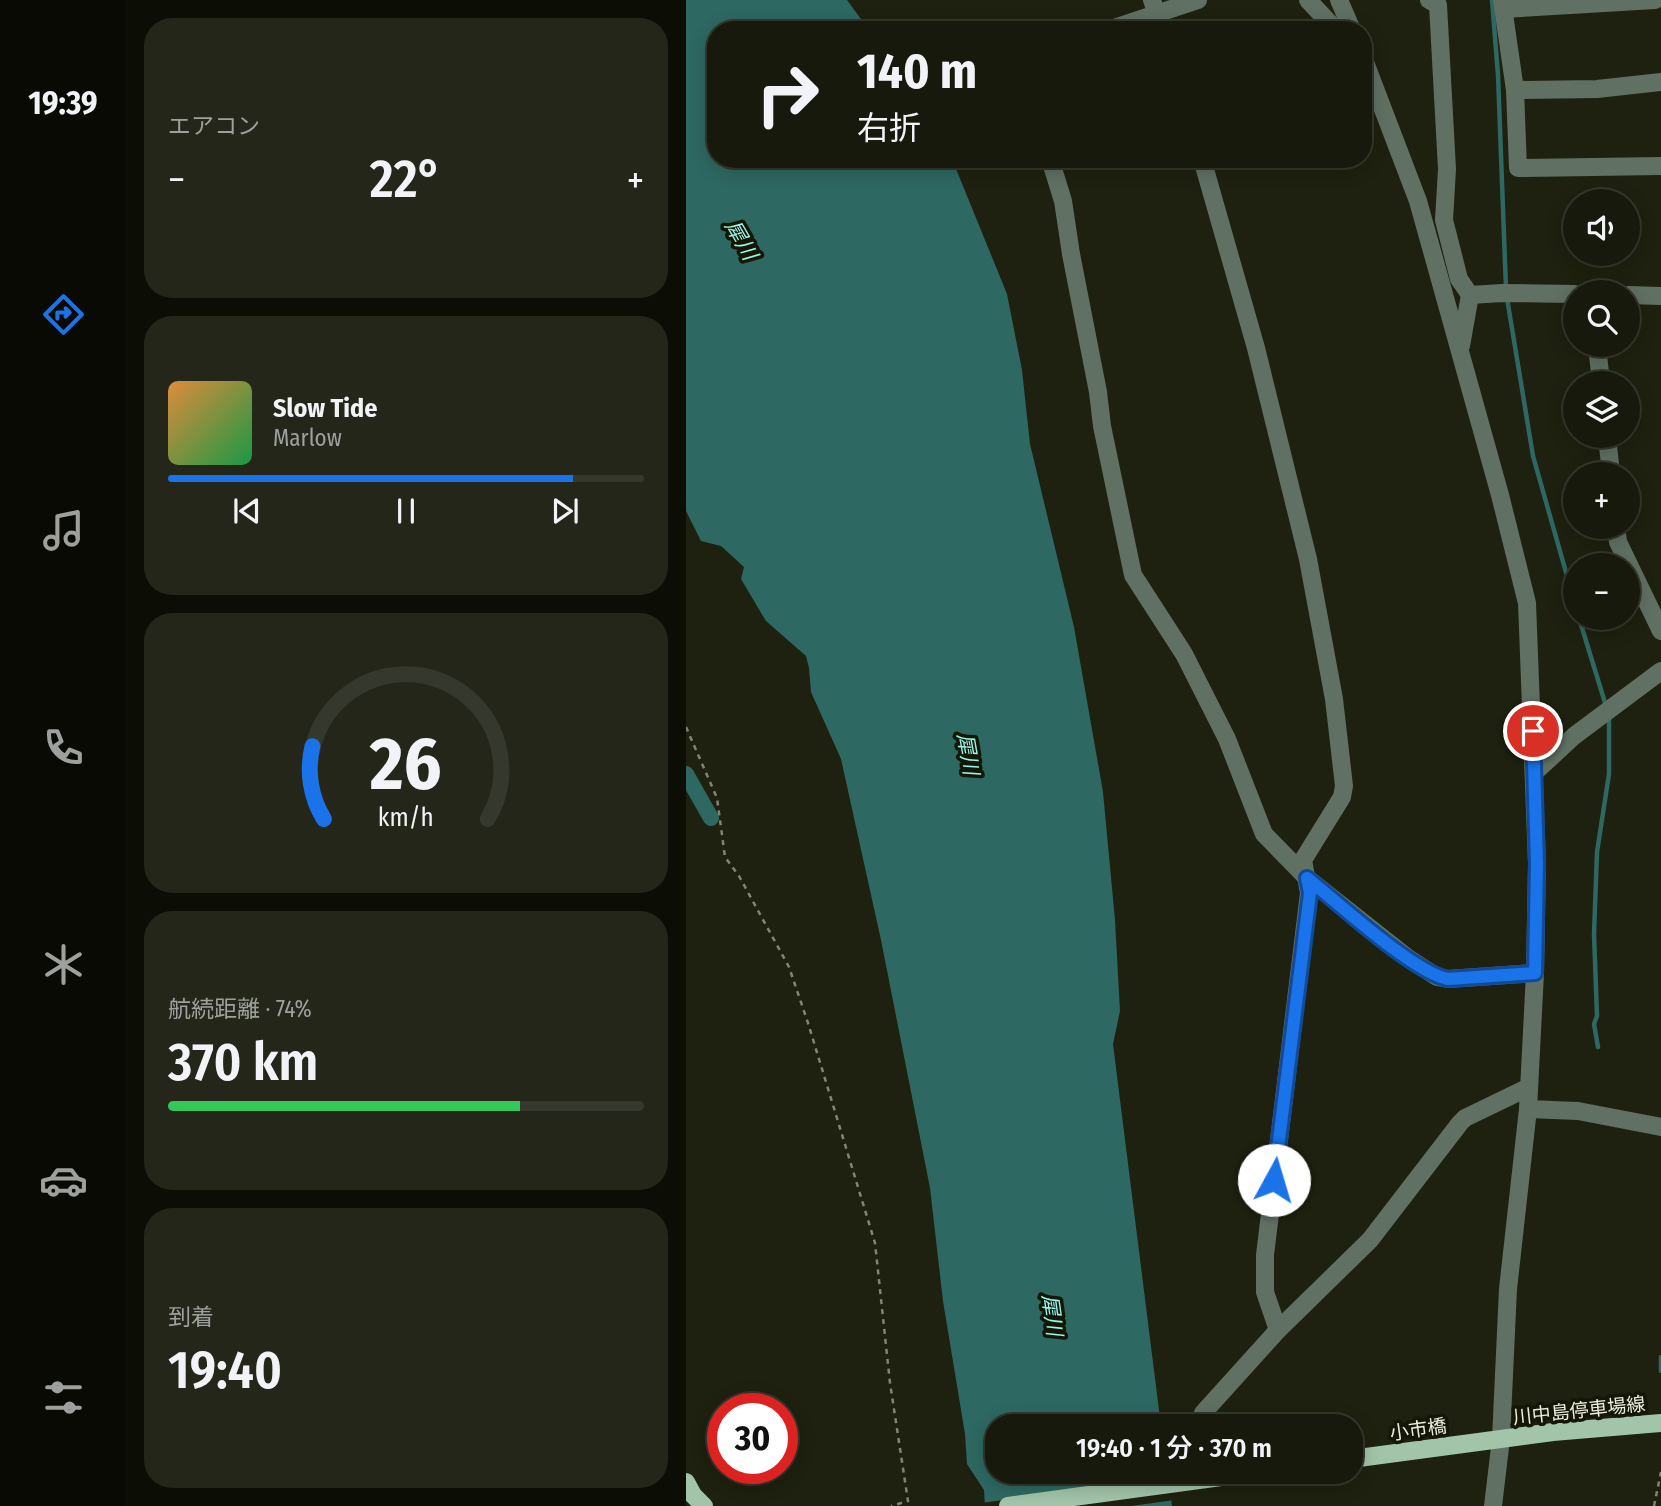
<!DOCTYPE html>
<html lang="ja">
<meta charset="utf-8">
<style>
body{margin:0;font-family:"Fira Sans Condensed","Noto Sans JP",sans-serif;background:#232619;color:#f1f3f6;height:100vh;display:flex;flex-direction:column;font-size:26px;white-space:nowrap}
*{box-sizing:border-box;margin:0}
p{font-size:23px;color:#9ea09d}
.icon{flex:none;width:38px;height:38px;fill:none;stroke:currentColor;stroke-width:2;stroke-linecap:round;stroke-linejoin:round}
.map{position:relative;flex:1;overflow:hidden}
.details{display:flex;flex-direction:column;gap:18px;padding:18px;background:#0c0e06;width:560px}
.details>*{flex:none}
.hud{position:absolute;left:21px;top:21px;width:665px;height:147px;border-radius:28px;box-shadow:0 4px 18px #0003,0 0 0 2px #35382c;background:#16190b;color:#f1f3f6;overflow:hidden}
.fabs{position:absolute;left:877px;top:189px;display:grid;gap:14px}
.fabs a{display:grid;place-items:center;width:77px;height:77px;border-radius:50%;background:#16190b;box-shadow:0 4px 18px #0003,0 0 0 2px #35382c;font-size:35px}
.speed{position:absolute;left:21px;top:1393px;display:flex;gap:14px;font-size:35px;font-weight:700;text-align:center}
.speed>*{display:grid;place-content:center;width:91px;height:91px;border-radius:50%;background:#16190b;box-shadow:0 4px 18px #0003,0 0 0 2px #35382c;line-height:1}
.speed .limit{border:10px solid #d22;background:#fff;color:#111}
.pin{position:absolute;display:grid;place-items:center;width:60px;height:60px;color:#fff;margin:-30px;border:4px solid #fff;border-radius:50%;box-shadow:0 2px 7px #0007}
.me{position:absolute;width:77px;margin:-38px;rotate:6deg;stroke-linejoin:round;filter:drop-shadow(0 0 5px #0008)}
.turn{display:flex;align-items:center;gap:24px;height:147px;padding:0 35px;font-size:32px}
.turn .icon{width:91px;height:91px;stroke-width:2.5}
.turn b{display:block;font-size:49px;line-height:60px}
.big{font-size:52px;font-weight:600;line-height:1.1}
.details .tile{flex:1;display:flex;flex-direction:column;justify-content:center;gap:10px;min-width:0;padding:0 24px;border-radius:28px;background:#232619}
.details .dial{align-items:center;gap:0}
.dial svg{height:182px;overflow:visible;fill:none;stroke:#35382c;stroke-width:7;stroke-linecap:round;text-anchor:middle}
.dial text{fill:#f1f3f6;stroke:none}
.song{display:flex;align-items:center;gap:21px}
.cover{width:84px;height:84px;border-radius:10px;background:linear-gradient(135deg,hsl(30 70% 55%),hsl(140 70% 35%))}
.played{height:7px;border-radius:4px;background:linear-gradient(90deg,#1a73e8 85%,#35382c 85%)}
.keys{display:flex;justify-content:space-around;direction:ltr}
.heat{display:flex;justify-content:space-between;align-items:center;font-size:38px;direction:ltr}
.charge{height:10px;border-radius:5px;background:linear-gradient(90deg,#34c759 74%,#35382c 0)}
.trip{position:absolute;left:299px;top:1414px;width:378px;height:70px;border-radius:28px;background:#16190b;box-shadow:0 4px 18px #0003,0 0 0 2px #35382c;font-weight:600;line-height:70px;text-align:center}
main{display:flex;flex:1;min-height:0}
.menu{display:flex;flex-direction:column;width:126px;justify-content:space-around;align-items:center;background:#090a04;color:#9ea09d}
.menu .icon{width:49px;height:49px}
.menu .selected{color:#1a73e8}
.menu b{font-size:32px;color:#f1f3f6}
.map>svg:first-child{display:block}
.water{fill:#2e6862}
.pier{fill:#1e210f}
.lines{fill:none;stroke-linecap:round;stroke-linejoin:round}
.stream{stroke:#2e6862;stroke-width:4.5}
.canal{stroke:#2e6862;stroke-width:16}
.path{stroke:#828576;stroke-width:2.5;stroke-dasharray:5 5;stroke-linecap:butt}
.minor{stroke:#607063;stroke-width:18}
.major{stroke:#a2c4a9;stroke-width:18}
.route-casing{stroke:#114b97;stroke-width:18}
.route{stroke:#1a73e8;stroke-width:12}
.labels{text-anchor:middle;stroke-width:7;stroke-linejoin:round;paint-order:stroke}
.street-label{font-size:19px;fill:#ebede1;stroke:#151706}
.water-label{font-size:21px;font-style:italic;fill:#97f5ea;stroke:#151706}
</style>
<main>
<nav class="menu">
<b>19:39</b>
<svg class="icon selected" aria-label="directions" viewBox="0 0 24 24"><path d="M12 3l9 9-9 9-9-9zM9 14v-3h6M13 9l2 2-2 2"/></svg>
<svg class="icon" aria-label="music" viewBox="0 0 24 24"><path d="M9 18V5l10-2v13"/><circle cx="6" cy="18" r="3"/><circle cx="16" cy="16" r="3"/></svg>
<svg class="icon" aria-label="phone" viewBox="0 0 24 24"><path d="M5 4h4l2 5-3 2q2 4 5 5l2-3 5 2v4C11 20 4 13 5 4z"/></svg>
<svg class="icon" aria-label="climate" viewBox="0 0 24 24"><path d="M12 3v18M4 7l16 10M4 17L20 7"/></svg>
<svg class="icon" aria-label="car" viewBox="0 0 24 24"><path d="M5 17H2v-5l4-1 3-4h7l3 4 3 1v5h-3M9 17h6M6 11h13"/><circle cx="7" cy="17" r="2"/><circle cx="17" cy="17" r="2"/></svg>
<svg class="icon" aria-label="filters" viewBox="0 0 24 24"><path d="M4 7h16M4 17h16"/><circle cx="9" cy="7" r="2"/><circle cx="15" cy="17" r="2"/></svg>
</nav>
<section class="details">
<div class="tile"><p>エアコン</p>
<div class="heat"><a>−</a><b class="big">22°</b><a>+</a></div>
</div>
<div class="tile">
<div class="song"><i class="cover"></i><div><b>Slow Tide</b><p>Marlow</p></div></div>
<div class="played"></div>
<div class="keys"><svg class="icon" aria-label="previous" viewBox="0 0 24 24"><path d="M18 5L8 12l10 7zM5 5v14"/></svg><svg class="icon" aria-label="pause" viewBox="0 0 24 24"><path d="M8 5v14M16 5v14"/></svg><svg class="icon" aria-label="next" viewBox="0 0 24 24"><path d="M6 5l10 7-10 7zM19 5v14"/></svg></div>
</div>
<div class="tile dial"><svg viewBox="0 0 100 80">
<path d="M14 69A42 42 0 1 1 86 69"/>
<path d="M14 69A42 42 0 0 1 9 37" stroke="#1a73e8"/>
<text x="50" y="56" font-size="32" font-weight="700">26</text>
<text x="50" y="72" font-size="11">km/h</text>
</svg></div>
<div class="tile"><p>航続距離 · 74%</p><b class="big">370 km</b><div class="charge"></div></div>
<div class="tile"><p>到着</p><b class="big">19:40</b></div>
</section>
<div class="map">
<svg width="975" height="1506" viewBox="0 0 975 1506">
<rect width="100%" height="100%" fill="#1e210f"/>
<path class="water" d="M0,0H161L183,30H30V159H266L321,294L336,370L344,444L388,627L417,792L429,920L434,1011L427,1044L475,1426H312V1472H482L486,1506H299L298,1490L281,1464L279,1434L257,1301L244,1188L195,940L155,759L125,692L123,668L120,656L80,621L55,579L58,567L35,546L15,541L0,511Z"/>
<path class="pier" d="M486,1477L489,1500L445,1506H295V1503Z"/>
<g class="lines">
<g class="stream">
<path d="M806,0L812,75L820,289"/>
<path d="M821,298L847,456L889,604"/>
<path d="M893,618L920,706"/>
<path d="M912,1047L908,1024L911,1016L908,934L911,852L923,774V714"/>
<path d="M975,1357V1371"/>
</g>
<path class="canal" d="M0,774L25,818"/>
<g class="path">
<path d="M0,727L31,798L39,857L53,876L103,967L122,1023L189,1243L204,1383L222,1501L205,1506"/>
<path d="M968,1506L975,1472"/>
</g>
<g class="minor">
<path d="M466,0L476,30"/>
<path d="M622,0L650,30"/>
<path d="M653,0L666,30"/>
<path d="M743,0L752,5L761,169L758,220L773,279L784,295L816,293L889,294"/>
<path d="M816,0L829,90L832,168L975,166"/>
<path d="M817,9L969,0"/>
<path d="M422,30L512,0"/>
<path d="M677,57L732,201L814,495L841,603L851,863L849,973L842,1109L822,1289L815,1439L807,1506"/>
<path d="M829,90L911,89L975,82"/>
<path d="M364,159L377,201L385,254L412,392L416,426L447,575L498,654L541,739L578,834L621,878L722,958L751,977L762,979L849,973"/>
<path d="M516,159L570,348L622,559L648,699L658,786L656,797L617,860L623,893L579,1255V1292L592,1330"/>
<path d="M942,295L975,296"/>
<path d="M911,345L915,383"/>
<path d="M775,346L784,295"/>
<path d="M921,436L925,474"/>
<path d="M930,527L932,542L975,631"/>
<path d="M848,773L888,736L975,671"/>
<path d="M842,1109L892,1111L975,1127"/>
<path d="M517,1413L592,1330L684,1240L774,1123L779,1118L843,1087"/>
</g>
<g class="major">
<path d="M665,1459L867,1432L975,1423"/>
<path d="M0,1482L7,1495L18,1506"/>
<path d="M322,1506L572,1472"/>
</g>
</g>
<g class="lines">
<defs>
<path id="route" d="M588,1180L624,893L621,878C651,902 728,973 762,979L849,973L851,863L847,731"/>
</defs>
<use href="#route" class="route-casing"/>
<use href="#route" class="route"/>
</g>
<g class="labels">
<g class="street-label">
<text transform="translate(893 1410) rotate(-6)" y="7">川中島停車場線</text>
<text transform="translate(732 1429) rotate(-8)" y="7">小市橋</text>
</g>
<g class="water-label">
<text transform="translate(55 240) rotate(60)" y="7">犀川</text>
<text transform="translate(282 754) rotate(80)" y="7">犀川</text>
<text transform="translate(366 1315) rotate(82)" y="7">犀川</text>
</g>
</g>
</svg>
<div class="fabs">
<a><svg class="icon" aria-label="sound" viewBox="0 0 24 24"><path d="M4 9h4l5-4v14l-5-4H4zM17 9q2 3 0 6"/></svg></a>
<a><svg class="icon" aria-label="search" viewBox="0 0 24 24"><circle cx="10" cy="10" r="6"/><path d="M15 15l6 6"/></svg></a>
<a><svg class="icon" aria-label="layers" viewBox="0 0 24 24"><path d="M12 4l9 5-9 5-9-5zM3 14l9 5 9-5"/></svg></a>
<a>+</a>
<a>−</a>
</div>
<div class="speed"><div class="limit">30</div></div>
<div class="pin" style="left:847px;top:731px;background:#d93025"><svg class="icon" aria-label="arrive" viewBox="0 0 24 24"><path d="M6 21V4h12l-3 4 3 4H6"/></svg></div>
<svg class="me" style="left:588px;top:1180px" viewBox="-20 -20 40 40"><circle r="19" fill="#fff"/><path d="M0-13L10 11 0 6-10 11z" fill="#1a73e8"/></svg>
<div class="trip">19:40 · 1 分 · 370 m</div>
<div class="hud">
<div class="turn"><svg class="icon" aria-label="right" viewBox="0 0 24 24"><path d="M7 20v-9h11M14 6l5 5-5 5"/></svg><div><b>140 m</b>右折</div></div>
</div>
</div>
</main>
